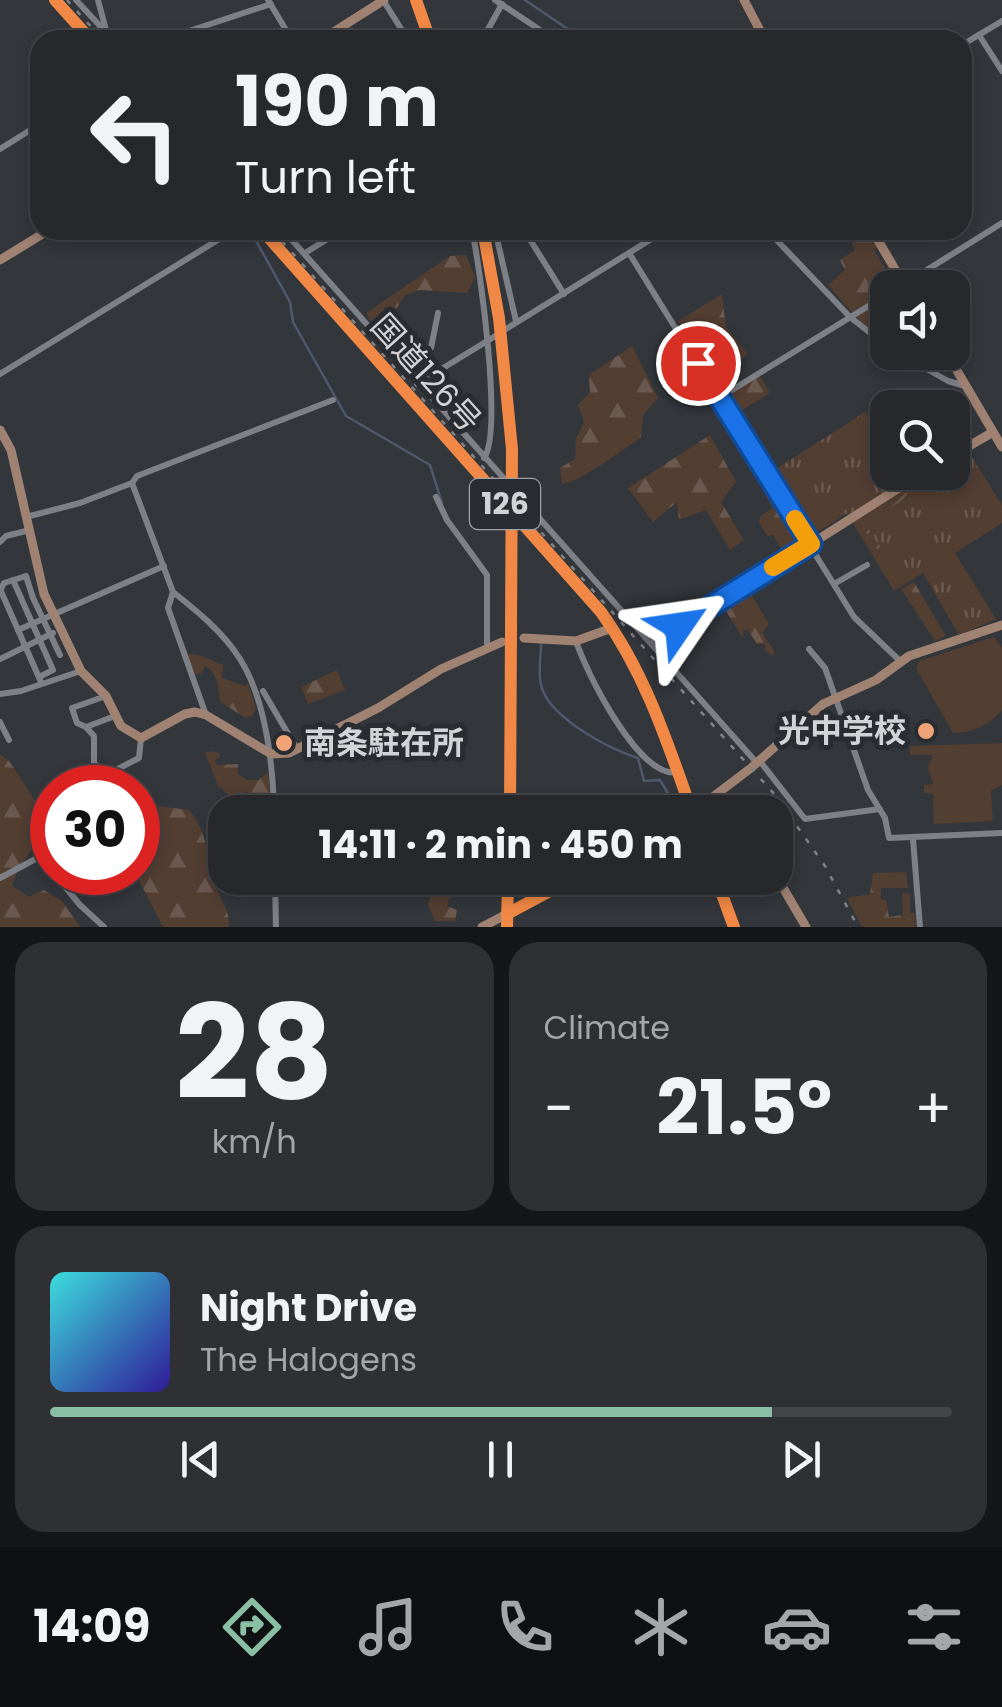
<!DOCTYPE html>
<meta charset="utf-8">
<style>
body{margin:0;font-family:Poppins,"Noto Sans JP",sans-serif;background:#2e3034;color:#f1f3f6;height:100vh;display:flex;flex-direction:column;font-size:38px;white-space:nowrap}
*{box-sizing:border-box;margin:0}
p{font-size:32px;color:#a4a6a9}
.icon{flex:none;width:55px;height:55px;fill:none;stroke:currentColor;stroke-width:2;stroke-linecap:round;stroke-linejoin:round}
.map{position:relative;height:927px;overflow:hidden}
.sheet{display:flex;flex-direction:column;gap:15px;padding:15px;background:#151618;flex:1}
.sheet>*{flex:none}
.top-card{position:absolute;left:30px;top:30px;width:942px;height:210px;border-radius:30px;box-shadow:0 5px 15px #0003,0 0 0 2px #424448;background:#26282c;color:#f1f3f6;overflow:hidden}
.fabs{position:absolute;left:870px;top:270px;display:grid;gap:20px}
.fabs a{display:grid;place-items:center;width:100px;height:100px;border-radius:20px;background:#26282c;box-shadow:0 5px 15px #0003,0 0 0 2px #424448;font-size:50px}
.speed{position:absolute;left:30px;top:765px;display:flex;gap:20px;font-size:50px;font-weight:700;text-align:center}
.speed>*{display:grid;place-content:center;width:130px;height:130px;border-radius:50%;background:#26282c;box-shadow:0 5px 15px #0003,0 0 0 2px #424448;line-height:1}
.speed .limit{border:15px solid #d22;background:#fff;color:#111}
.pin{position:absolute;display:grid;place-items:center;width:85px;height:85px;color:#fff;margin:-42px;border:5px solid #fff;border-radius:50%;box-shadow:0 2px 10px #0007}
.me{position:absolute;width:110px;margin:-55px;rotate:58deg;stroke-linejoin:round;filter:drop-shadow(0 0 8px #0008)}
.turn{display:flex;align-items:center;gap:35px;height:210px;padding:0 40px;font-size:45px}
.turn .icon{width:130px;height:130px;stroke-width:2.5}
.turn b{display:block;font-size:70px;line-height:85px}
.big{font-size:75px;font-weight:700;line-height:1.1}
.sheet .widget{flex:1;display:flex;flex-direction:column;justify-content:center;gap:15px;min-width:0;padding:0 35px;border-radius:30px;background:#2e3034}
.sheet .dial{align-items:center;gap:0}
.dial b{font-size:130px;line-height:1}
.song{display:flex;align-items:center;gap:30px}
.cover{width:120px;height:120px;border-radius:15px;background:linear-gradient(135deg,hsl(180 70% 55%),hsl(250 70% 35%))}
.played{height:10px;border-radius:5px;background:linear-gradient(90deg,#8abfa5 80%,#424448 80%)}
.keys{display:flex;justify-content:space-around;direction:ltr}
.heat{display:flex;justify-content:space-between;align-items:center;font-size:55px;direction:ltr}
.sheet .tiles{flex:1;display:grid;gap:15px;grid-template-columns:1fr 1fr}
.widget:last-child{grid-column:span 2}
.trip{position:absolute;left:208px;top:795px;width:585px;height:100px;border-radius:30px;background:#26282c;box-shadow:0 5px 15px #0003,0 0 0 2px #424448;font-weight:700;line-height:100px;text-align:center}
.dock{display:flex;height:160px;justify-content:space-around;align-items:center;background:#0f1012;color:#a4a6a9}
.dock .icon{width:70px;height:70px}
.dock .selected{color:#8abfa5}
.dock b{font-size:45px;color:#f1f3f6}
.map>svg:first-child{display:block}
.forest{fill:url(#forest-firs)}
.park{fill:url(#park-tufts)}
.garden{fill:url(#garden-furrows)}
.pitch{fill:#533e32}
.lines{fill:none;stroke-linecap:round;stroke-linejoin:round}
.stream{stroke:#50586e;stroke-width:2.5}
.street{stroke:#7d8086;stroke-width:6}
.secondary{stroke:#a08272;stroke-width:9}
.highway{stroke:#f18845;stroke-width:12}
.rail{stroke:#818387;stroke-width:2.5;stroke-dasharray:5 10;stroke-linecap:butt}
.route-casing{stroke:#114b97;stroke-width:25}
.route{stroke:#1a73e8;stroke-width:18}
.slow{stroke:#f59e0b;stroke-width:18}
.poi-dot{fill:#efa377;stroke:#292c31;stroke-width:4}
.labels{text-anchor:middle;stroke-width:10;stroke-linejoin:round;paint-order:stroke}
.shield{fill:#292c31;stroke:#9fa1a4;stroke-width:2.5}
.shield-label{font-size:30px;font-weight:bold;fill:#d1d3d6}
.street-label{font-size:32px;fill:#d1d3d6;stroke:#292c31}
.poi-label{font-size:32px;font-weight:bold;fill:#d1d3d6;stroke:#292c31;text-anchor:end}
</style>
<div class="map">
<svg width="1002" height="927" viewBox="0 0 1002 927">
<defs>
<pattern id="forest-firs" width="22" height="20" patternUnits="userSpaceOnUse" patternTransform="scale(2.5)"><rect width="22" height="20" fill="#533e32"/><path d="M5 1l3.5 6h-7zM16 11l3.5 6h-7z" fill="#6b594f"/></pattern>
<pattern id="park-tufts" width="24" height="20" patternUnits="userSpaceOnUse" patternTransform="scale(2.5)"><rect width="24" height="20" fill="#533e32"/><path d="M3 7l-1-3M5 7V3M7 7l1-3M15 17l-1-3M17 17v-4M19 17l1-3" fill="none" stroke="#6b594f"/></pattern>
<pattern id="garden-furrows" width="10" height="10" patternUnits="userSpaceOnUse" patternTransform="scale(2.5)"><rect width="10" height="10" fill="#533e32"/><path d="M-1 1l2-2M0 10L10 0M9 11l2-2" fill="none" stroke="#6b594f"/></pattern>
</defs>
<rect width="100%" height="100%" fill="#33363b"/>
<g class="forest">
<path d="M846,230H905L874,250L896,287L888,288L887,341L868,330L828,285L845,270L840,260L855,250Z"/>
<path d="M466,255L475,277L467,293L420,290L405,295L397,308L384,307L383,329L378,332L366,313L450,256Z"/>
<path d="M722,294L726,327L747,353L721,388L678,321Z"/>
<path d="M632,346L658,398L643,415L641,437C624,449 580,482 562,484L560,468L575,459L576,439L584,422L578,405L590,392L589,375Z"/>
<path d="M758,373L770,393L737,413L724,394Z"/>
<path d="M710,435L736,482L721,502L744,540L730,550L706,510L679,520L677,502L653,522L628,488Z"/>
<path d="M772,490L804,542L785,554L773,535L767,536L759,522L761,515L773,508L765,495Z"/>
<path d="M914,582L946,636L935,641L901,589Z"/>
<path d="M747,588L769,624L762,632L775,653L772,656L765,650V644H757L748,630H743V638L722,605Z"/>
<path d="M186,654L199,655L223,665L222,678L245,686L248,683L256,708L253,715L246,718L220,702C218,688 219,676 206,666L201,673L194,675Z"/>
<path d="M337,670L345,690L308,704L301,687Z"/>
<path d="M211,751L219,753L220,757L215,760L217,765L238,764V774L247,780H259L268,772L271,805L250,812L243,801L248,791L233,798L218,786L205,753Z"/>
<path d="M0,754L10,762L47,819C39,847 20,858 12,886L29,897L44,890L62,901L80,927H0Z"/>
<path d="M150,805L189,810C207,831 207,854 213,880C217,896 231,910 229,927H163L135,873L138,809Z"/>
<path d="M906,872L908,888H881V899L886,900L889,917L903,915L902,893L910,894V913H915L916,927H862L847,898L870,894L873,873Z"/>
<path d="M435,878H445L456,884L447,906L457,910L455,921H435L428,905L431,893L426,886Z"/>
</g>
<path class="park" d="M865,412L887,447L888,472L903,473L910,483L927,473L952,472L953,456L966,448L1002,505V523L955,553L996,619L959,635L923,573L894,591L847,513L810,537L770,473Z"/>
<path class="garden" d="M906,492L914,506L911,508L907,497L865,524L881,548L915,524L917,528L879,552L859,521Z"/>
<g class="pitch">
<path d="M994,637L1002,648V710C988,726 974,732 953,733L916,668L919,661Z"/>
<path d="M1002,743V785L991,791L993,821L934,824L933,794L924,793V785L933,784L928,768L932,755H910V746Z"/>
</g>
<g class="lines">
<g class="stream">
<path d="M525,0L584,40"/>
<path d="M250,230L290,302L293,322L346,416L430,465L442,503"/>
<path d="M541,643C541,658 537,677 543,691C555,720 609,749 638,758L644,781L660,780L674,803"/>
</g>
<g class="street">
<path d="M76,0L113,40"/>
<path d="M98,0L106,30"/>
<path d="M268,0L292,40"/>
<path d="M383,0L408,40"/>
<path d="M495,0L555,40"/>
<path d="M979,35L1002,71"/>
<path d="M162,40L271,4"/>
<path d="M476,40L486,33L502,4"/>
<path d="M962,45L1002,21"/>
<path d="M0,149L40,124"/>
<path d="M69,230H77"/>
<path d="M283,230L757,763"/>
<path d="M472,230C480,267 503,432 484,458"/>
<path d="M495,230L516,321"/>
<path d="M524,230L564,294"/>
<path d="M767,230L850,317L888,347"/>
<path d="M305,253L342,230"/>
<path d="M629,253L854,617L900,661"/>
<path d="M898,288L1002,223"/>
<path d="M506,329L666,230"/>
<path d="M897,352L948,381L965,386"/>
<path d="M0,374L234,230"/>
<path d="M430,376L420,360L422,354L431,348L438,313"/>
<path d="M417,384L497,335"/>
<path d="M719,398L888,294"/>
<path d="M132,483L173,592"/>
<path d="M436,497L447,520L487,575V648"/>
<path d="M26,517L80,503L132,483L137,476L333,400"/>
<path d="M0,542L6,536L30,530"/>
<path d="M13,580L53,670L39,677"/>
<path d="M834,584L867,565"/>
<path d="M0,589L41,682"/>
<path d="M1,589L4,583L26,576L33,598L60,655"/>
<path d="M18,630L164,566"/>
<path d="M576,641C586,672 640,781 678,772"/>
<path d="M652,643L811,544"/>
<path d="M809,649L825,668L868,790L885,818L889,838L1002,833"/>
<path d="M0,659L53,633"/>
<path d="M263,691L297,749"/>
<path d="M0,694L21,691L81,671"/>
<path d="M106,696L72,708L77,723L86,727L115,716"/>
<path d="M206,715L168,608L173,592C197,611 223,632 240,659C266,700 273,765 274,812"/>
<path d="M0,722L9,740"/>
<path d="M86,727L94,736V762L102,777"/>
<path d="M759,760L805,819L880,809"/>
<path d="M93,788L102,777L139,758L141,738"/>
<path d="M913,839L920,927"/>
<path d="M43,855L52,872"/>
<path d="M53,872L80,905L104,927"/>
<path d="M0,878L43,855L52,841"/>
<path d="M275,878L276,927"/>
</g>
<g class="secondary">
<path d="M744,0L765,40"/>
<path d="M321,40L384,0"/>
<path d="M872,230L906,288"/>
<path d="M0,260L49,230"/>
<path d="M946,352L1002,447"/>
<path d="M0,430L11,450L44,594L81,671L106,696L121,726L141,738L185,714L195,712L206,715L271,754L289,753L378,708L441,669L502,642"/>
<path d="M952,456L993,432"/>
<path d="M811,544L924,472"/>
<path d="M524,638L576,641L612,628"/>
<path d="M717,794L728,812"/>
<path d="M693,812L751,768L823,704L876,680L909,656L1002,625"/>
<path d="M775,874L806,927"/>
<path d="M482,927L507,914"/>
</g>
<g class="highway">
<path d="M55,0L91,40"/>
<path d="M416,0L430,40"/>
<path d="M262,230L601,612C645,673 667,741 692,812"/>
<path d="M483,230L499,318L512,449L510,812"/>
<path d="M716,878L734,927"/>
<path d="M507,914L574,878"/>
<path d="M507,927L508,878"/>
</g>
<g class="rail">
<path d="M67,0L103,40"/>
<path d="M272,230L775,795L825,866L858,927"/>
</g>
</g>
<g class="lines">
<defs>
<path id="route" d="M679,626L811,544L698,363"/>
</defs>
<use href="#route" class="route-casing"/>
<use href="#route" class="route"/>
<path class="slow" d="M773,567L811,544L795,519"/>
</g>
<g class="poi-dot">
<circle cx="926" cy="731" r="10"/>
<circle cx="284" cy="743" r="10"/>
</g>
<g class="labels">
<rect class="shield" x="470" y="479" width="70" height="50" rx="8"/>
<g class="shield-label">
<text x="505" y="514">126</text>
</g>
<g class="street-label">
<text transform="translate(426 373) rotate(48)" y="11">国道126号</text>
</g>
<g class="poi-label">
<text x="906" y="742">光中学校</text>
<text x="304" y="754" text-anchor="start">南条駐在所</text>
</g>
</g>
</svg>
<div class="fabs">
<a><svg class="icon" aria-label="sound" viewBox="0 0 24 24"><path d="M4 9h4l5-4v14l-5-4H4zM17 9q2 3 0 6"/></svg></a>
<a><svg class="icon" aria-label="search" viewBox="0 0 24 24"><circle cx="10" cy="10" r="6"/><path d="M15 15l6 6"/></svg></a>
</div>
<div class="speed"><div class="limit">30</div></div>
<div class="pin" style="left:698px;top:363px;background:#d93025"><svg class="icon" aria-label="arrive" viewBox="0 0 24 24"><path d="M6 21V4h12l-3 4 3 4H6"/></svg></div>
<svg class="me" style="left:679px;top:626px" viewBox="-20 -20 40 40"><path d="M0-17L14 15 0 8-14 15z" fill="#1a73e8" stroke="#fff" stroke-width="4"/></svg>
<div class="trip">14:11 · 2 min · 450 m</div>
<div class="top-card">
<div class="turn"><svg class="icon" aria-label="left" viewBox="0 0 24 24"><path d="M17 20v-9H6M10 6l-5 5 5 5"/></svg><div><b>190 m</b>Turn left</div></div>
</div>
</div>
<section class="sheet">
<div class="tiles">
<div class="widget dial"><b>28</b><p>km/h</p></div>
<div class="widget"><p>Climate</p>
<div class="heat"><a>−</a><b class="big">21.5°</b><a>+</a></div>
</div>
<div class="widget">
<div class="song"><i class="cover"></i><div><b>Night Drive</b><p>The Halogens</p></div></div>
<div class="played"></div>
<div class="keys"><svg class="icon" aria-label="previous" viewBox="0 0 24 24"><path d="M18 5L8 12l10 7zM5 5v14"/></svg><svg class="icon" aria-label="pause" viewBox="0 0 24 24"><path d="M8 5v14M16 5v14"/></svg><svg class="icon" aria-label="next" viewBox="0 0 24 24"><path d="M6 5l10 7-10 7zM19 5v14"/></svg></div>
</div>
</div>
</section>
<nav class="dock">
<b>14:09</b>
<svg class="icon selected" aria-label="directions" viewBox="0 0 24 24"><path d="M12 3l9 9-9 9-9-9zM9 14v-3h6M13 9l2 2-2 2"/></svg>
<svg class="icon" aria-label="music" viewBox="0 0 24 24"><path d="M9 18V5l10-2v13"/><circle cx="6" cy="18" r="3"/><circle cx="16" cy="16" r="3"/></svg>
<svg class="icon" aria-label="phone" viewBox="0 0 24 24"><path d="M5 4h4l2 5-3 2q2 4 5 5l2-3 5 2v4C11 20 4 13 5 4z"/></svg>
<svg class="icon" aria-label="climate" viewBox="0 0 24 24"><path d="M12 3v18M4 7l16 10M4 17L20 7"/></svg>
<svg class="icon" aria-label="car" viewBox="0 0 24 24"><path d="M5 17H2v-5l4-1 3-4h7l3 4 3 1v5h-3M9 17h6M6 11h13"/><circle cx="7" cy="17" r="2"/><circle cx="17" cy="17" r="2"/></svg>
<svg class="icon" aria-label="filters" viewBox="0 0 24 24"><path d="M4 7h16M4 17h16"/><circle cx="9" cy="7" r="2"/><circle cx="15" cy="17" r="2"/></svg>
</nav>
